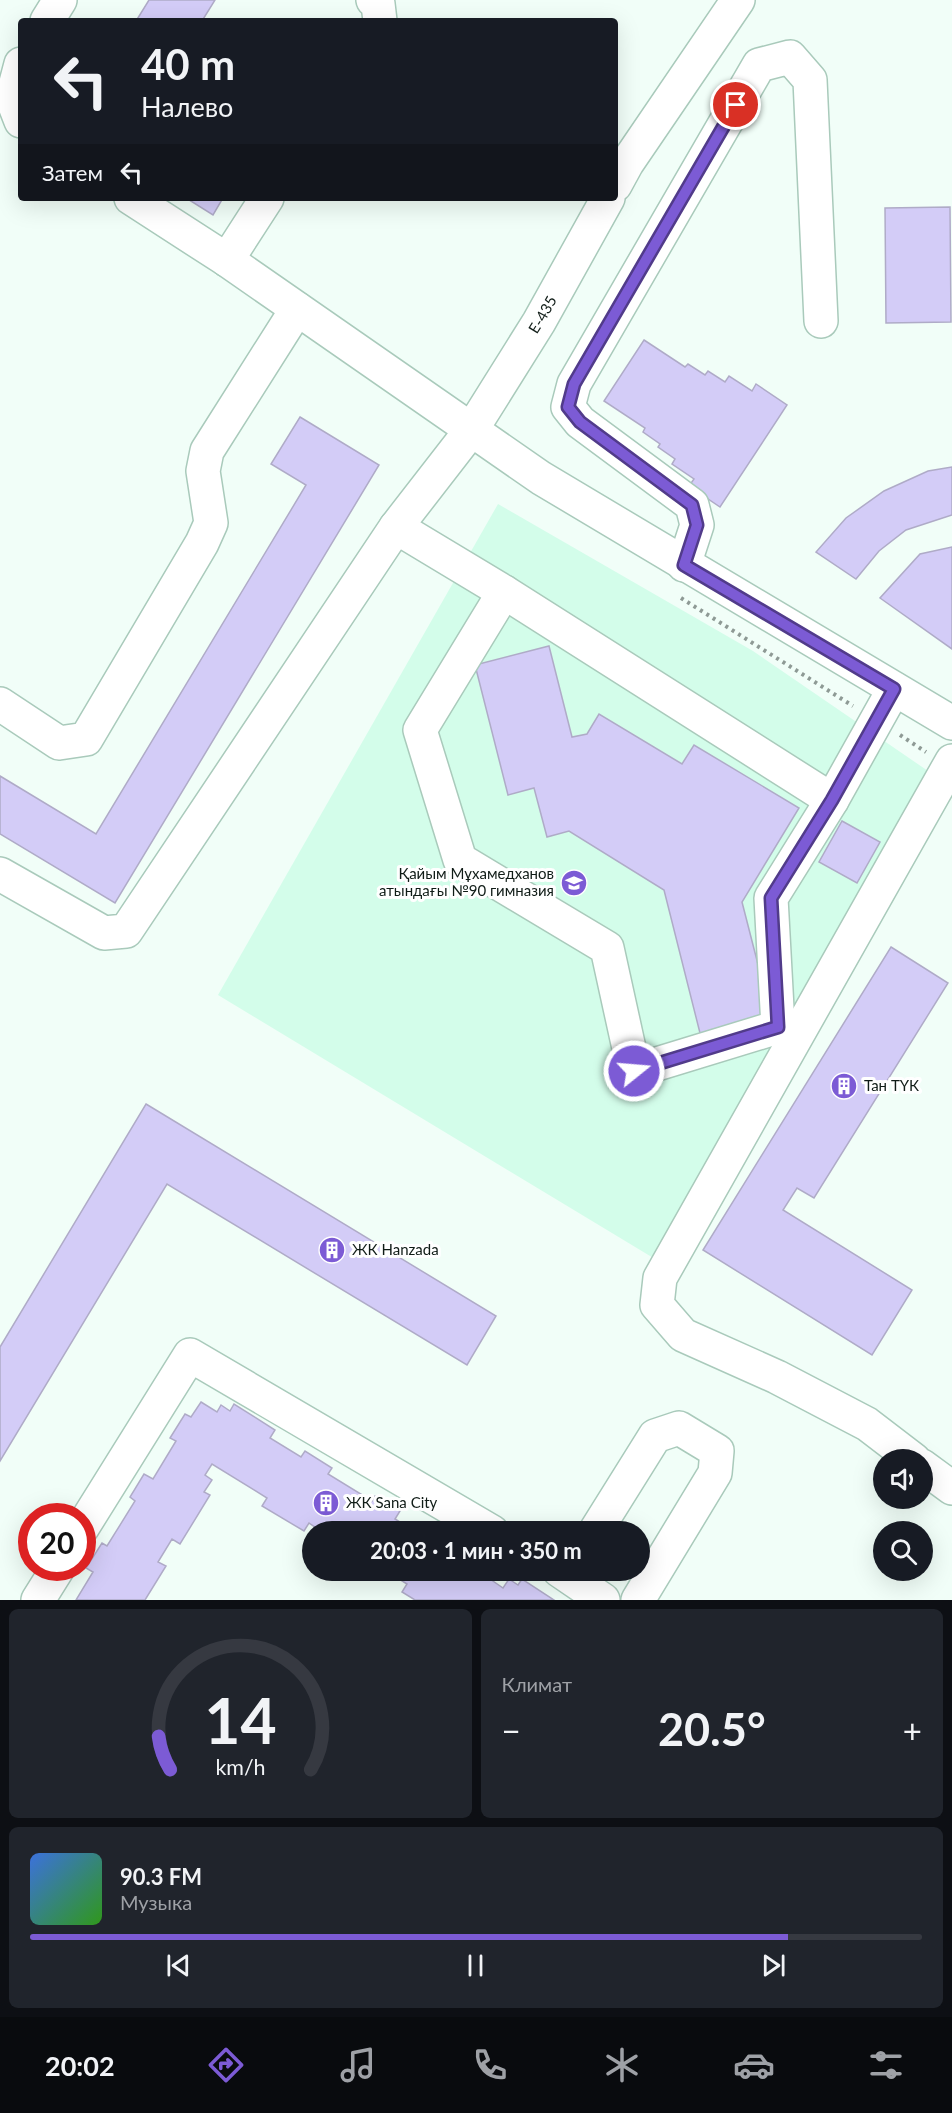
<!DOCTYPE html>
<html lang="ru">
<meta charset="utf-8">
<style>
body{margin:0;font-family:Lato,sans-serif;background:#20242c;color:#f1f3f6;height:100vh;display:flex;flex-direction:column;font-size:22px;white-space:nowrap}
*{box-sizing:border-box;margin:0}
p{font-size:20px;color:#9ea1a6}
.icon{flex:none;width:33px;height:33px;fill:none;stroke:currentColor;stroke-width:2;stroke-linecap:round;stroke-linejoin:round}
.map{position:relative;height:1600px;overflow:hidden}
.panel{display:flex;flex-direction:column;gap:9px;padding:9px;background:#0d0f14;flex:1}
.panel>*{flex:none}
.hud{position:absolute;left:18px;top:18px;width:600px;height:183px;border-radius:6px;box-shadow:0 6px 24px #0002;background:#171b24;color:#f1f3f6;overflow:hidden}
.controls{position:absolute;left:873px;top:1449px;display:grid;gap:12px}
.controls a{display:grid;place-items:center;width:60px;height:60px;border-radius:50%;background:#171b24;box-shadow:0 6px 24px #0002;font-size:30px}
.speed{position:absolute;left:18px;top:1503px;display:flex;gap:12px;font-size:30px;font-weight:700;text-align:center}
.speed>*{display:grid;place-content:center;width:78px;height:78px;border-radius:50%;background:#171b24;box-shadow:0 6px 24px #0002;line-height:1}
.speed .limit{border:9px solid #d22;background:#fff;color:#111}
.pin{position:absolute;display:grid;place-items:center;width:51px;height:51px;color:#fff;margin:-26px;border:3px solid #fff;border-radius:50%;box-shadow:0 2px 6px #0007}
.me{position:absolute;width:66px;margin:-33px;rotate:73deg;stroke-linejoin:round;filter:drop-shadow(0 0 4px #0008)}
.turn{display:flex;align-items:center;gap:21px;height:126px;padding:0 24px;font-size:27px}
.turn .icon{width:78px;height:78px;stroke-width:2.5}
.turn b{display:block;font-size:42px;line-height:51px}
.then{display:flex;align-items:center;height:57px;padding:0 24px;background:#0003;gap:12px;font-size:22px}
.big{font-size:45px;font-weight:700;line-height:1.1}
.panel .widget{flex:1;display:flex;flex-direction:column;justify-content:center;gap:9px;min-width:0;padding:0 21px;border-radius:9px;background:#20242c}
.panel .dial{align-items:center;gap:0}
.dial svg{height:156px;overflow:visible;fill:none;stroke:#363941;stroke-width:7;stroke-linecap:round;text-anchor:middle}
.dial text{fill:#f1f3f6;stroke:none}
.song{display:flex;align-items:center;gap:18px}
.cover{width:72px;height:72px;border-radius:9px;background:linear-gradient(135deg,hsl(220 70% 55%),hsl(110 70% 35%))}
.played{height:6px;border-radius:3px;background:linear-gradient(90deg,#7c5bd5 85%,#363941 85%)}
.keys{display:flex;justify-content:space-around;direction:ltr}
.heat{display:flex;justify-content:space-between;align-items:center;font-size:33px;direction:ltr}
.panel .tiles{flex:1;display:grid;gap:9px;grid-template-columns:1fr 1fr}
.widget:last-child{grid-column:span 2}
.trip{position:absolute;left:302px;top:1521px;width:348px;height:60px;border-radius:30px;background:#171b24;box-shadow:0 6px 24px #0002;font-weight:700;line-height:60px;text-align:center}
.tab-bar{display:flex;height:96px;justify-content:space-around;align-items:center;background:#090b0e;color:#9ea1a6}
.tab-bar .icon{width:42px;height:42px}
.tab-bar .current{color:#7c5bd5}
.tab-bar b{font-size:27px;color:#f1f3f6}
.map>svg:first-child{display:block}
.built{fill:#d3fdea}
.building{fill:#d3ccf7;stroke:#afabc7;stroke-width:1.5}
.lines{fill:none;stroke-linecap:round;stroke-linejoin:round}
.minor-casing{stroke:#a9cabb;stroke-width:36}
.path{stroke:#8e9a95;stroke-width:4;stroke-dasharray:3 4.5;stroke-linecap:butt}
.minor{stroke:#fff;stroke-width:33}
.route-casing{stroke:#513b8a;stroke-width:15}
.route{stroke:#7c5bd5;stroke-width:10}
.labels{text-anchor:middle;stroke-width:6;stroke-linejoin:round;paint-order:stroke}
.street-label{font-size:15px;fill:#101c17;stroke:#fff}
.poi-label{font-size:15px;fill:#101c17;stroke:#fff;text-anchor:start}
</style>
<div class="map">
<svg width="952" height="1600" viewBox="0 0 952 1600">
<rect width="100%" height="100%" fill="#f1fef8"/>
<path class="built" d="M498,504L753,651L928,771L660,1262L218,995Z"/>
<g class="building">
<path d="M149,0H215L202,21H136Z"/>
<path d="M186,198H223L213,215Z"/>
<path d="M950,207L951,322L886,323L885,208Z"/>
<path d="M644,340L685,367L688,364L705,375L708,371L725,382L729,376L752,391L756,384L787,405L720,507L689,486L694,479L672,464L675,459L658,447L660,444L643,432L645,428L604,401Z"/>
<path d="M300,417L379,465L115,903L0,834V776L96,834L306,485L271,464Z"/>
<path d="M952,467V515L906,530L879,551L856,579L816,552L846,518L884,491L928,471Z"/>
<path d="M952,547V649L880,598L920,554Z"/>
<path d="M549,646L572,737L587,734L599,714L682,764L694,745L799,808L742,902L773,1023L702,1041L664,890L569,831L547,837L534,788L508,795L475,665Z"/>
<path d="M842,821L880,842L857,883L819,862Z"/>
<path d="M891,947L948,983L814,1198L797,1188L783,1210L912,1290L872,1355L703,1250Z"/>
<path d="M146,1104L496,1316L467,1365L167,1184L0,1461V1347Z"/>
<path d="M201,1402L217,1412L221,1405L230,1411L234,1404L275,1430L270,1438L301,1457L305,1451L332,1468L328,1474L372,1501L375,1496L400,1511L395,1519L416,1532H322L309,1523L304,1531L262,1506L267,1498L212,1464L205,1475L212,1480L204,1492L210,1495L180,1544L172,1539L158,1562L166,1566L145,1600H76L93,1572L86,1568L102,1543L107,1546L135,1501L130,1497L144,1474L153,1479L176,1441L170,1438L185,1414L191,1417Z"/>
<path d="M385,1570H477L503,1588L509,1579L518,1585L522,1579L554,1600H415L402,1592L407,1584Z"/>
</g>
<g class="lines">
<defs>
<g id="minor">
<path d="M373,0L378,4L380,21"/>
<path d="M47,21L60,0"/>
<path d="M21,64L12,98L21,121"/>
<path d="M615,185L627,163L738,0"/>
<path d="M131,198L227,260L541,478L952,723"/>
<path d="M227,260L267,198"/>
<path d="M396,527L504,592L832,800L894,689"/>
<path d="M684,565L697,525L692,505L580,422L568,407L574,384L759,65L790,57L810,80L821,321"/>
<path d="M504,592L420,730L460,860L607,948L634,1071L778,1027L771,898L832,800"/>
<path d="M0,704L59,743L86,739L202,543L211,523L203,471L207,451L297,309"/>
<path id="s1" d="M0,874L104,933L126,931L396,527L472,429L539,322L608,198"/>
<path d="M914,1460L867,1424L777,1377L683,1335L657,1305L660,1278L952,761"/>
<path d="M922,1466L952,1488"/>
<path d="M82,1528L190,1355L492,1532"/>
<path d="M595,1532L655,1436L679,1428L717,1451L715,1473L638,1600"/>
<path d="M559,1570L603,1600"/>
<path d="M38,1600L58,1568"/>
</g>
</defs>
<use href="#minor" class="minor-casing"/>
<g class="path">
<path d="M681,598L853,706"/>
<path d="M900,735L926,752"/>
</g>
<use href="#minor" class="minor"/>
</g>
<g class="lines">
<defs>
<path id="route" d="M634,1071L778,1027L771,898L832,800L894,689L684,565L697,525L692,505L580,422L568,407L574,384L736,105"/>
</defs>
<use href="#route" class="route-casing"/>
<use href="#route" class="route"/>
</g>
<defs>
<symbol id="school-disc" viewBox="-11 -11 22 22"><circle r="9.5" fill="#7c5bd5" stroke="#fff"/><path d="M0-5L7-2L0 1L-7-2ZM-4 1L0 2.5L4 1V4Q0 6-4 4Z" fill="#fff"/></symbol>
<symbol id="building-disc" viewBox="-11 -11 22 22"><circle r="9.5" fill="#7c5bd5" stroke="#fff"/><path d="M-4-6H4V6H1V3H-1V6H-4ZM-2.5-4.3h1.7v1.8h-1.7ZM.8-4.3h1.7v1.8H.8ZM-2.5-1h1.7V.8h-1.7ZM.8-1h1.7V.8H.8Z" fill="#fff"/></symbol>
</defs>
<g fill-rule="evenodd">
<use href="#school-disc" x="559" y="868" width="30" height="30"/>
<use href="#building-disc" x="829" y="1071" width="30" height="30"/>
<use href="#building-disc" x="317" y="1235" width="30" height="30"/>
<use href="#building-disc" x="311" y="1488" width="30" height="30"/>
</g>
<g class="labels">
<g class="street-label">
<text dy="5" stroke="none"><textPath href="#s1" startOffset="886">Е-435</textPath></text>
</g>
<g class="poi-label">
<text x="554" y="879" text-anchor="end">Қайым Мұхамедханов<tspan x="554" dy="17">атындағы №90 гимназия</tspan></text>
<text x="864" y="1091">Тан ТҮК</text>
<text x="352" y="1255">ЖК Hanzada</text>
<text x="346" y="1508">ЖК Sana City</text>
</g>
</g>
</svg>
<div class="controls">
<a><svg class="icon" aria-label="sound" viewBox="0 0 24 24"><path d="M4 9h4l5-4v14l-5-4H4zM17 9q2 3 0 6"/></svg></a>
<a><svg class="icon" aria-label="search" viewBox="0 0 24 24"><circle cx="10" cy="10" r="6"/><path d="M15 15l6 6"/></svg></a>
</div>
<div class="speed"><div class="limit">20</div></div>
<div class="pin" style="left:736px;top:105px;background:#d93025"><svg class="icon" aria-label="arrive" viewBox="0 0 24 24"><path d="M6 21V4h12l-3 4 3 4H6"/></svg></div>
<svg class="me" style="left:634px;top:1071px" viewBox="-20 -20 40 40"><circle r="17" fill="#7c5bd5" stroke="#fff" stroke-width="3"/><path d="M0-11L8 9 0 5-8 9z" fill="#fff"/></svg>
<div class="trip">20:03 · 1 мин · 350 m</div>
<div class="hud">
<div class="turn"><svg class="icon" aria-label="left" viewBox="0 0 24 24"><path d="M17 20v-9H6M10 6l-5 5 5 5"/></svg><div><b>40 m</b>Налево</div></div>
<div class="then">Затем<svg class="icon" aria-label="left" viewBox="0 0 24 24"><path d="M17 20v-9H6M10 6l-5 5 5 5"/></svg></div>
</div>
</div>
<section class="panel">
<div class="tiles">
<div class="widget dial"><svg viewBox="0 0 100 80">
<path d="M14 69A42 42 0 1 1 86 69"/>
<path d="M14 69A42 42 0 0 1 8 52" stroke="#7c5bd5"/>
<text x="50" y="56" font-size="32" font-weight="700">14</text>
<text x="50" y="72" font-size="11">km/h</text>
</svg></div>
<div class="widget"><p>Климат</p>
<div class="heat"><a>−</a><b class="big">20.5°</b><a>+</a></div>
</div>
<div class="widget">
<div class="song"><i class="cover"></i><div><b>90.3 FM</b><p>Музыка</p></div></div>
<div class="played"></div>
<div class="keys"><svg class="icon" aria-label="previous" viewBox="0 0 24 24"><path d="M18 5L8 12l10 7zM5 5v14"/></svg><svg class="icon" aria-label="pause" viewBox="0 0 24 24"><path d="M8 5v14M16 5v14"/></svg><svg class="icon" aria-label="next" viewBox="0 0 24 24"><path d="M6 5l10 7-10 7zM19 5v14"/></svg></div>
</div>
</div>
</section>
<nav class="tab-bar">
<b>20:02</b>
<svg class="icon current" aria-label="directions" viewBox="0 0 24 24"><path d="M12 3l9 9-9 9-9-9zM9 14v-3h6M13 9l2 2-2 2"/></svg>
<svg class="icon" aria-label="music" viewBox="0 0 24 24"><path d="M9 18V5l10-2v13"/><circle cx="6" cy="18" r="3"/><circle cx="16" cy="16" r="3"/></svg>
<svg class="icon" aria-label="phone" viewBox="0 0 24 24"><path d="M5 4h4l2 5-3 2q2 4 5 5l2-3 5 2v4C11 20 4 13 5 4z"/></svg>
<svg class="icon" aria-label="climate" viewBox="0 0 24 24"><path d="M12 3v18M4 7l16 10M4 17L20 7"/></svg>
<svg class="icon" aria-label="car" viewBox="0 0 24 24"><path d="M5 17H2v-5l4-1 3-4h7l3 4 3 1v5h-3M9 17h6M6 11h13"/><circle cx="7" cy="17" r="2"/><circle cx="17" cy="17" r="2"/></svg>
<svg class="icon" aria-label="filters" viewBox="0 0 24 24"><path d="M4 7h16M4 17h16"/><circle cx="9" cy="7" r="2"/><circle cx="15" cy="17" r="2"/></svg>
</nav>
